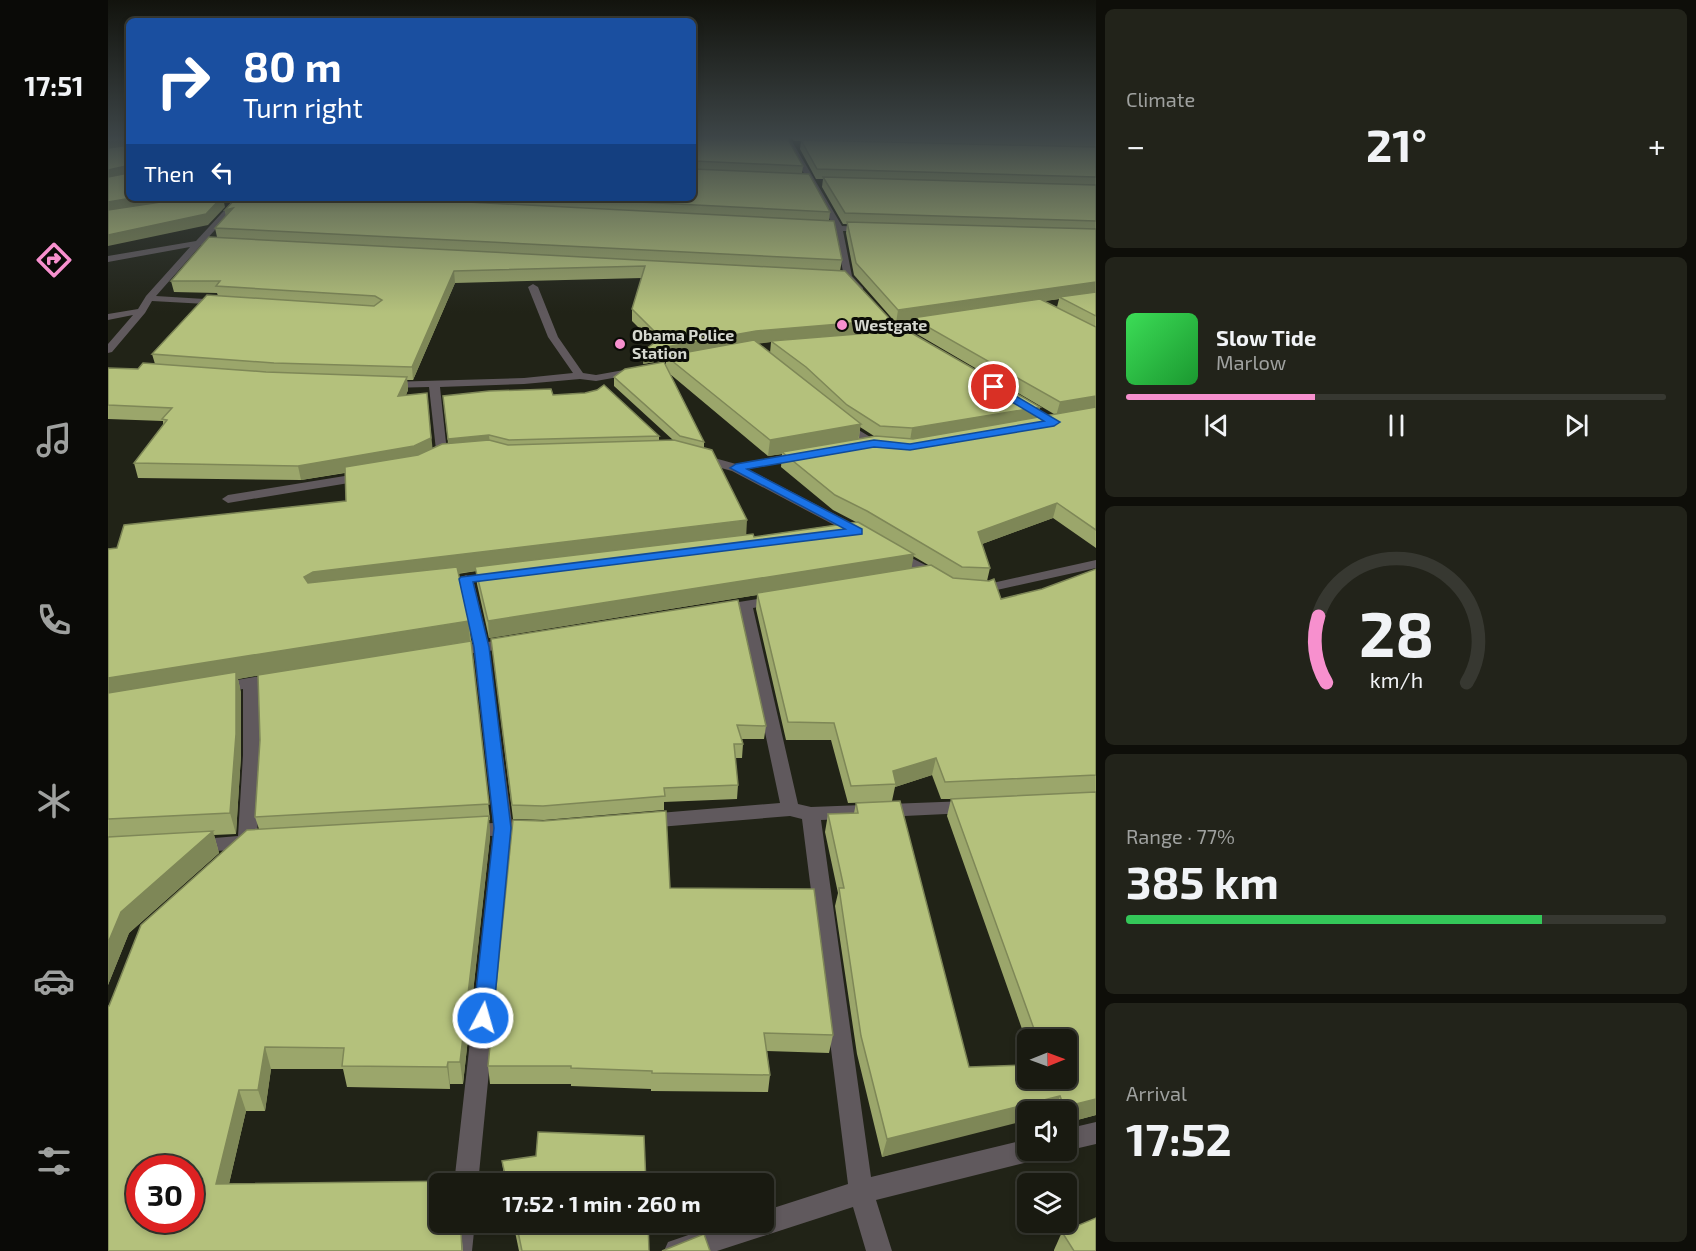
<!DOCTYPE html>
<meta charset="utf-8">
<style>
body{margin:0;font-family:"Exo 2",sans-serif;background:#22231a;color:#f1f3f6;height:100vh;display:flex;flex-direction:column;font-size:22px;white-space:nowrap}
*{box-sizing:border-box;margin:0}
p{font-size:20px;color:#9fa19f}
.icon{flex:none;width:33px;height:33px;fill:none;stroke:currentColor;stroke-width:2;stroke-linecap:round;stroke-linejoin:round}
.map{position:relative;flex:1;overflow:hidden}
.panel{display:flex;flex-direction:column;gap:9px;padding:9px;background:#0e0e09;width:600px}
.panel>*{flex:none}
.banner{position:absolute;left:18px;top:18px;width:570px;height:183px;border-radius:9px;box-shadow:0 3px 9px #0003,0 0 0 2px #373831;background:#1a4fa0;color:#fff;overflow:hidden}
.needle{width:39px;rotate:89deg}
.buttons{position:absolute;left:909px;top:1029px;display:grid;gap:12px}
.buttons a{display:grid;place-items:center;width:60px;height:60px;border-radius:9px;background:#191a11;box-shadow:0 3px 9px #0003,0 0 0 2px #373831;font-size:30px}
.speed{position:absolute;left:18px;top:1155px;display:flex;gap:12px;font-size:30px;font-weight:700;text-align:center}
.speed>*{display:grid;place-content:center;width:78px;height:78px;border-radius:50%;background:#191a11;box-shadow:0 3px 9px #0003,0 0 0 2px #373831;line-height:1}
.speed .limit{border:9px solid #d22;background:#fff;color:#111}
.pin{position:absolute;display:grid;place-items:center;width:51px;height:51px;color:#fff;margin:-26px;border:3px solid #fff;border-radius:50%;box-shadow:0 2px 6px #0007}
.me{position:absolute;width:66px;margin:-33px;rotate:6deg;stroke-linejoin:round;filter:drop-shadow(0 0 4px #0008)}
.turn{display:flex;align-items:center;gap:21px;height:126px;padding:0 18px;font-size:27px}
.turn .icon{width:78px;height:78px;stroke-width:2.5}
.turn b{display:block;font-size:42px;line-height:51px}
.then{display:flex;align-items:center;height:57px;padding:0 18px;background:#0003;gap:12px;font-size:22px}
.big{font-size:45px;font-weight:700;line-height:1.1}
.panel .tile{flex:1;display:flex;flex-direction:column;justify-content:center;gap:9px;min-width:0;padding:0 21px;border-radius:9px;background:#22231a}
.panel .dial{align-items:center;gap:0}
.dial svg{height:156px;overflow:visible;fill:none;stroke:#373831;stroke-width:7;stroke-linecap:round;text-anchor:middle}
.dial text{fill:#f1f3f6;stroke:none}
.song{display:flex;align-items:center;gap:18px}
.cover{width:72px;height:72px;border-radius:9px;background:linear-gradient(135deg,hsl(130 70% 55%),hsl(130 70% 35%))}
.played{height:6px;border-radius:3px;background:linear-gradient(90deg,#f790ce 35%,#373831 35%)}
.keys{display:flex;justify-content:space-around;direction:ltr}
.heat{display:flex;justify-content:space-between;align-items:center;font-size:33px;direction:ltr}
.charge{height:9px;border-radius:4px;background:linear-gradient(90deg,#34c759 77%,#373831 0)}
.trip{position:absolute;left:321px;top:1173px;width:345px;height:60px;border-radius:9px;background:#191a11;box-shadow:0 3px 9px #0003,0 0 0 2px #373831;font-weight:700;line-height:60px;text-align:center}
main{display:flex;flex:1;min-height:0}
.tabs{display:flex;flex-direction:column;width:108px;justify-content:space-around;align-items:center;background:#0a0a07;color:#9fa19f}
.tabs .icon{width:42px;height:42px}
.tabs .on{color:#f790ce}
.tabs b{font-size:27px;color:#f1f3f6}
.map>svg:first-child{display:block}
.lines{fill:none;stroke-linecap:round;stroke-linejoin:round}
.minor{fill:#60595d;fill-rule:evenodd}
.wall{fill:#9ba66b;fill-rule:evenodd}
.shaded-wall{fill:#7e8757}
.building{fill:#b4c17c;stroke:#7e8757;stroke-width:1.5;fill-rule:evenodd}
.route{fill:#1a73e8;stroke:#114b97;stroke-width:1.5}
.poi-dot{fill:#f790ce;stroke:#0b0c07;stroke-width:2}
.labels{text-anchor:middle;stroke-width:6;stroke-linejoin:round;paint-order:stroke}
.far-poi-label{font-size:16px;font-weight:bold;fill:#d6d8d0;stroke:#0b0c07;text-anchor:start}
</style>
<main>
<nav class="tabs">
<b>17:51</b>
<svg class="icon on" aria-label="directions" viewBox="0 0 24 24"><path d="M12 3l9 9-9 9-9-9zM9 14v-3h6M13 9l2 2-2 2"/></svg>
<svg class="icon" aria-label="music" viewBox="0 0 24 24"><path d="M9 18V5l10-2v13"/><circle cx="6" cy="18" r="3"/><circle cx="16" cy="16" r="3"/></svg>
<svg class="icon" aria-label="phone" viewBox="0 0 24 24"><path d="M5 4h4l2 5-3 2q2 4 5 5l2-3 5 2v4C11 20 4 13 5 4z"/></svg>
<svg class="icon" aria-label="climate" viewBox="0 0 24 24"><path d="M12 3v18M4 7l16 10M4 17L20 7"/></svg>
<svg class="icon" aria-label="car" viewBox="0 0 24 24"><path d="M5 17H2v-5l4-1 3-4h7l3 4 3 1v5h-3M9 17h6M6 11h13"/><circle cx="7" cy="17" r="2"/><circle cx="17" cy="17" r="2"/></svg>
<svg class="icon" aria-label="filters" viewBox="0 0 24 24"><path d="M4 7h16M4 17h16"/><circle cx="9" cy="7" r="2"/><circle cx="15" cy="17" r="2"/></svg>
</nav>
<div class="map">
<svg width="988" height="1251" viewBox="0 0 988 1251">
<rect width="100%" height="100%" fill="#212317"/>
<g class="lines">
<g class="minor">
<path d="M676,138H682L734,226L758,227L762,229L758,231H735L744,276L755,288V292H749L736,277L727,230L707,229L703,227L707,225H725Z"/>
<path d="M124,198H132L133,201L97,241L117,242V246L93,245L48,296L113,300L116,301V305L44,301L37,313L4,352L0,353V344L25,315L0,320V314L30,309L38,296L82,247L0,262V256L88,241L125,201Z"/>
<path d="M425,284L430,287L450,337L475,373L488,375L527,368L532,371L527,374L488,381L472,379L416,384L332,387L339,452H346L348,455L342,459H329L321,387L280,388L275,385L280,382L416,378L465,373L440,337L420,287Z"/>
<path d="M822,320L825,321V325L790,330L789,339L771,341L766,338L780,334L782,326Z"/>
<path d="M734,420L769,441L780,442L782,445C767,457 743,434 730,425V421Z"/>
<path d="M692,452L698,456L696,459L640,469L757,530L759,533L757,536H747L624,471L588,461L586,458L592,454L628,464Z"/>
<path d="M255,473L259,474L261,477L259,480L120,503L114,499L120,495Z"/>
<path d="M788,550L835,574L837,577L835,580H825L783,557L781,554L783,551Z"/>
<path d="M988,560V568L871,594L864,590L871,586Z"/>
<path d="M358,575L365,579L380,642L402,638L410,643L407,646L381,651L404,823L429,824L431,829L429,834L404,836L370,1184H346L385,836L355,835L353,830L355,825L385,823L366,653L346,657L338,652L341,649L365,644L351,579Z"/>
<path d="M668,596L673,597L675,600L673,603L645,608L690,804L703,807L859,801L865,802L868,807L865,812L859,813L713,820L763,1177L920,1139V1150H932L929,1158L920,1162L768,1200L784,1251H758L745,1207L609,1251H556L560,1242L618,1222H656V1211L740,1184L694,819L682,816L539,828L532,826L530,821L532,816L539,814L672,803L631,610L612,613L605,609L612,605Z"/>
<path d="M171,673L179,678L177,682L151,686L153,755L149,836L153,842L151,847L133,854L125,850L90,852L83,850L81,845L83,840L130,836L135,755V689L111,693L103,688L111,683Z"/>
<path d="M988,1122V1144L958,1151L956,1150H958V1129Z"/>
<path d="M341,1222H367L364,1251H338Z"/>
</g>
</g>
<g class="wall">
<path d="M585,138L695,166L694,174L722,212L721,221L734,260L732,271L778,331L932,407L929,417L946,414L802,330L803,320L788,323L746,275L738,233L739,224H735L714,187L715,179H708L692,149L693,141H686L684,138H988V548L945,518L874,544L882,568L879,581L893,599L934,589L988,569V1115L958,1123V1112H920L774,1157L749,1054L727,906L730,893L717,832L720,814L746,813L748,803L772,802L740,803L723,740H678L648,609L649,595L381,638L369,584L368,571L350,574L361,621L382,820H381L382,837L355,1084H342V1089L239,1087L235,1069H163L157,1111H138L121,1184H332L338,1232H353L355,1251H0L1,1006L151,829L147,817L152,740L150,675L130,679L133,693V755L128,834L106,835L111,853L21,933L0,985V549L9,548L238,501L237,473L193,480L30,478L26,463L55,425V421L0,419V368L30,369L47,364L44,354L110,296L109,293L66,292L63,281L109,237L107,228L118,216L117,210L128,198H585ZM534,278L524,309V321L546,343L535,364L558,360V366L506,377V386L565,440H551V436L445,395L335,396L340,443L324,448L298,395L300,390L299,380H305L347,283ZM951,299L949,307L936,301ZM663,342L662,353L650,343ZM562,374L660,456L674,454L673,467L725,510L748,522L646,537L638,535L596,448V442ZM752,427L766,436L751,439ZM805,556L822,566L803,568ZM824,775L833,799H843L839,816L920,1046V1040H958V1078L861,1067L784,801L787,787Z"/>
<path d="M383,639L658,726L656,739H634L635,744L634,758H627L630,785L629,799L556,802V810L436,820L405,819Z"/>
<path d="M435,821L562,888L725,1035L721,1053L659,1051L662,1075L660,1092L543,1091V1089L463,1086V1084H382L380,1066Z"/>
<path d="M394,1161L538,1184H397Z"/>
<path d="M405,1222H540L541,1251H411Z"/>
<path d="M954,1232L988,1251H946V1250Z"/>
</g>
<g class="shaded-wall">
<path d="M19,138L21,147L0,151V142Z"/>
<path d="M18,166L21,176L0,180V170Z"/>
<path d="M24,198H104L0,213V202Z"/>
<path d="M113,198H115L117,207L100,225L0,246V235Z"/>
<path d="M125,208L119,220L117,210Z"/>
<path d="M346,271L347,283L305,380L304,367Z"/>
<path d="M988,282V294L951,297V299L807,320L804,318L803,320L788,323L790,310Z"/>
<path d="M780,320L778,332L663,341V342L558,356V360L535,364V351L648,331Z"/>
<path d="M299,377L300,390L292,410L290,396Z"/>
<path d="M319,393L325,453L307,461L193,480L190,466Z"/>
<path d="M988,396V409L948,416L952,402Z"/>
<path d="M932,407L929,420L802,441L804,428Z"/>
<path d="M753,424L750,441L674,452V454L660,456L662,440Z"/>
<path d="M381,435L382,445L341,450L340,439Z"/>
<path d="M949,503L945,518L866,547L870,532Z"/>
<path d="M639,520L638,539L367,567L368,571L209,591L200,596L196,577L205,572Z"/>
<path d="M806,554L803,571L649,593V595L381,638L380,621Z"/>
<path d="M361,621L362,641L130,679L133,693V755L128,834L122,813L0,700V678Z"/>
<path d="M828,758L824,775L787,787L788,784L785,771Z"/>
<path d="M381,816L382,837L355,1084L352,1062Z"/>
<path d="M105,831L111,853L21,933L0,985V943L13,912Z"/>
<path d="M157,1047L163,1069L157,1111L150,1090Z"/>
<path d="M340,1062L342,1084V1089L339,1067Z"/>
<path d="M131,1090L138,1111L116,1205L108,1184Z"/>
<path d="M952,1096L946,1112H920V1120L774,1157L779,1139Z"/>
<path d="M988,1099V1115L958,1123V1112H955L956,1107Z"/>
<path d="M333,1222H339L336,1251L332,1230Z"/>
</g>
<g class="building">
<path d="M0,138H18L0,142Z"/>
<path d="M585,138H679L695,166L586,161L585,162Z"/>
<path d="M929,138H988V139Z"/>
<path d="M693,140L988,147V177L709,169Z"/>
<path d="M21,141V198H24L0,202V177L20,173L21,168L18,166L0,170V148L21,145Z"/>
<path d="M585,169L701,174L722,212L453,198H585Z"/>
<path d="M715,177L988,185V221L737,213Z"/>
<path d="M79,198H113L98,214L0,235V210Z"/>
<path d="M128,198H283L726,221L734,260L107,228L125,208L117,210Z"/>
<path d="M739,222L988,229V282L790,310L748,263Z"/>
<path d="M101,237L737,271L780,317V320L648,331L535,351L553,338L524,309L537,266L346,271L304,367L166,363L44,354L99,295L266,306L274,300L267,296L108,286L112,281H63Z"/>
<path d="M988,292V316L951,297Z"/>
<path d="M932,299L988,327V396L952,402L804,318Z"/>
<path d="M793,327L932,407L804,428L772,426L739,405L698,367L663,341L787,331Z"/>
<path d="M646,340L753,424L662,440L558,356Z"/>
<path d="M556,362L596,442L572,436L506,377L517,369Z"/>
<path d="M35,363L158,372L299,377L290,396L319,393L323,438L306,446L190,466L26,463L59,420L54,419L64,408L0,405V368L30,369Z"/>
<path d="M496,385L551,436L401,440L381,435L340,439L335,396L381,391L443,389L445,395L477,393L489,390Z"/>
<path d="M988,407V530L949,503L870,532L882,568L854,567L759,511L727,495L674,452L768,436L805,439Z"/>
<path d="M381,440L400,445L566,440L604,450L639,520L205,572L196,577L200,583L349,567L361,621L0,678V549L9,548L16,525L238,501L237,467L310,455L334,444Z"/>
<path d="M750,522L806,554L380,621L367,567L645,534L646,537Z"/>
<path d="M823,565L845,578L881,581L886,579L893,599L934,589L988,569V775L837,782L828,758L785,771L788,784L743,786L726,723L680,722L649,593Z"/>
<path d="M630,600L658,726L629,725L635,744H626L630,785L556,788L557,796L435,806L404,805L383,639Z"/>
<path d="M363,641L381,804L147,817L152,740L150,675Z"/>
<path d="M128,672V734L122,813L0,819V693Z"/>
<path d="M988,792V1099L956,1107L952,1096L779,1139L753,1036L731,888H736L720,814L750,813L748,803L792,801L861,1067L920,1065V1078H958V1040H930L843,799Z"/>
<path d="M558,811L562,888L706,889L725,1035L656,1033L662,1075L544,1073V1071L463,1068V1066H380L405,820L435,821Z"/>
<path d="M381,816L352,1062H340L339,1067L234,1066L236,1048L157,1047L150,1090H131L108,1184L348,1181L349,1184H332V1222H333L332,1230L335,1232H353L354,1251H0V1006H1L33,925L139,830ZM32,1168H82V1220H32Z"/>
<path d="M105,831L13,912L0,943V837Z"/>
<path d="M430,1132L536,1136L538,1184H399L394,1161L428,1156Z"/>
<path d="M988,1218V1251H966L954,1232Z"/>
<path d="M408,1222H540L541,1251H414Z"/>
<path d="M596,1234L602,1251H554Z"/>
</g>
<linearGradient id="sky" x2="0" y2="1"><stop stop-color="#12130d"/><stop offset="0.44" stop-color="#3d4547"/><stop offset="1" stop-color="#3d4547" stop-opacity="0"/></linearGradient>
<rect width="988" height="313" fill="url(#sky)"/>
<path class="route" d="M882,385H889L952,422L946,426L802,450L766,447L639,469L754,529V534L365,582L381,647L403,828L385,1018L382,1024L375,1026L368,1024L365,1018L386,828L366,647L351,579L353,577L737,529L622,468L628,464L766,440L802,444L936,421L882,389Z"/>
<g class="poi-dot">
<circle cx="734" cy="325" r="6"/>
<circle cx="512" cy="344" r="6"/>
</g>
<g class="labels">
<g class="far-poi-label">
<text x="746" y="331">Westgate</text>
<text x="524" y="341">Obama Police<tspan x="524" dy="18">Station</tspan></text>
</g>
</g>
</svg>
<div class="buttons">
<a><svg class="needle" viewBox="-14 -14 28 28"><path d="M0-13l5 13h-10z" fill="#e53935"/><path d="M0 13l5-13h-10z" fill="#9fa19f"/></svg></a>
<a><svg class="icon" aria-label="sound" viewBox="0 0 24 24"><path d="M4 9h4l5-4v14l-5-4H4zM17 9q2 3 0 6"/></svg></a>
<a><svg class="icon" aria-label="layers" viewBox="0 0 24 24"><path d="M12 4l9 5-9 5-9-5zM3 14l9 5 9-5"/></svg></a>
</div>
<div class="speed"><div class="limit">30</div></div>
<div class="pin" style="left:886px;top:387px;background:#d93025"><svg class="icon" aria-label="arrive" viewBox="0 0 24 24"><path d="M6 21V4h12l-3 4 3 4H6"/></svg></div>
<svg class="me" style="left:375px;top:1018px" viewBox="-20 -20 40 40"><circle r="17" fill="#1a73e8" stroke="#fff" stroke-width="3"/><path d="M0-11L8 9 0 5-8 9z" fill="#fff"/></svg>
<div class="trip">17:52 · 1 min · 260 m</div>
<div class="banner">
<div class="turn"><svg class="icon" aria-label="right" viewBox="0 0 24 24"><path d="M7 20v-9h11M14 6l5 5-5 5"/></svg><div><b>80 m</b>Turn right</div></div>
<div class="then">Then<svg class="icon" aria-label="left" viewBox="0 0 24 24"><path d="M17 20v-9H6M10 6l-5 5 5 5"/></svg></div>
</div>
</div>
<section class="panel">
<div class="tile"><p>Climate</p>
<div class="heat"><a>−</a><b class="big">21°</b><a>+</a></div>
</div>
<div class="tile">
<div class="song"><i class="cover"></i><div><b>Slow Tide</b><p>Marlow</p></div></div>
<div class="played"></div>
<div class="keys"><svg class="icon" aria-label="previous" viewBox="0 0 24 24"><path d="M18 5L8 12l10 7zM5 5v14"/></svg><svg class="icon" aria-label="pause" viewBox="0 0 24 24"><path d="M8 5v14M16 5v14"/></svg><svg class="icon" aria-label="next" viewBox="0 0 24 24"><path d="M6 5l10 7-10 7zM19 5v14"/></svg></div>
</div>
<div class="tile dial"><svg viewBox="0 0 100 80">
<path d="M14 69A42 42 0 1 1 86 69"/>
<path d="M14 69A42 42 0 0 1 10 35" stroke="#f790ce"/>
<text x="50" y="56" font-size="32" font-weight="700">28</text>
<text x="50" y="72" font-size="11">km/h</text>
</svg></div>
<div class="tile"><p>Range · 77%</p><b class="big">385 km</b><div class="charge"></div></div>
<div class="tile"><p>Arrival</p><b class="big">17:52</b></div>
</section>
</main>
